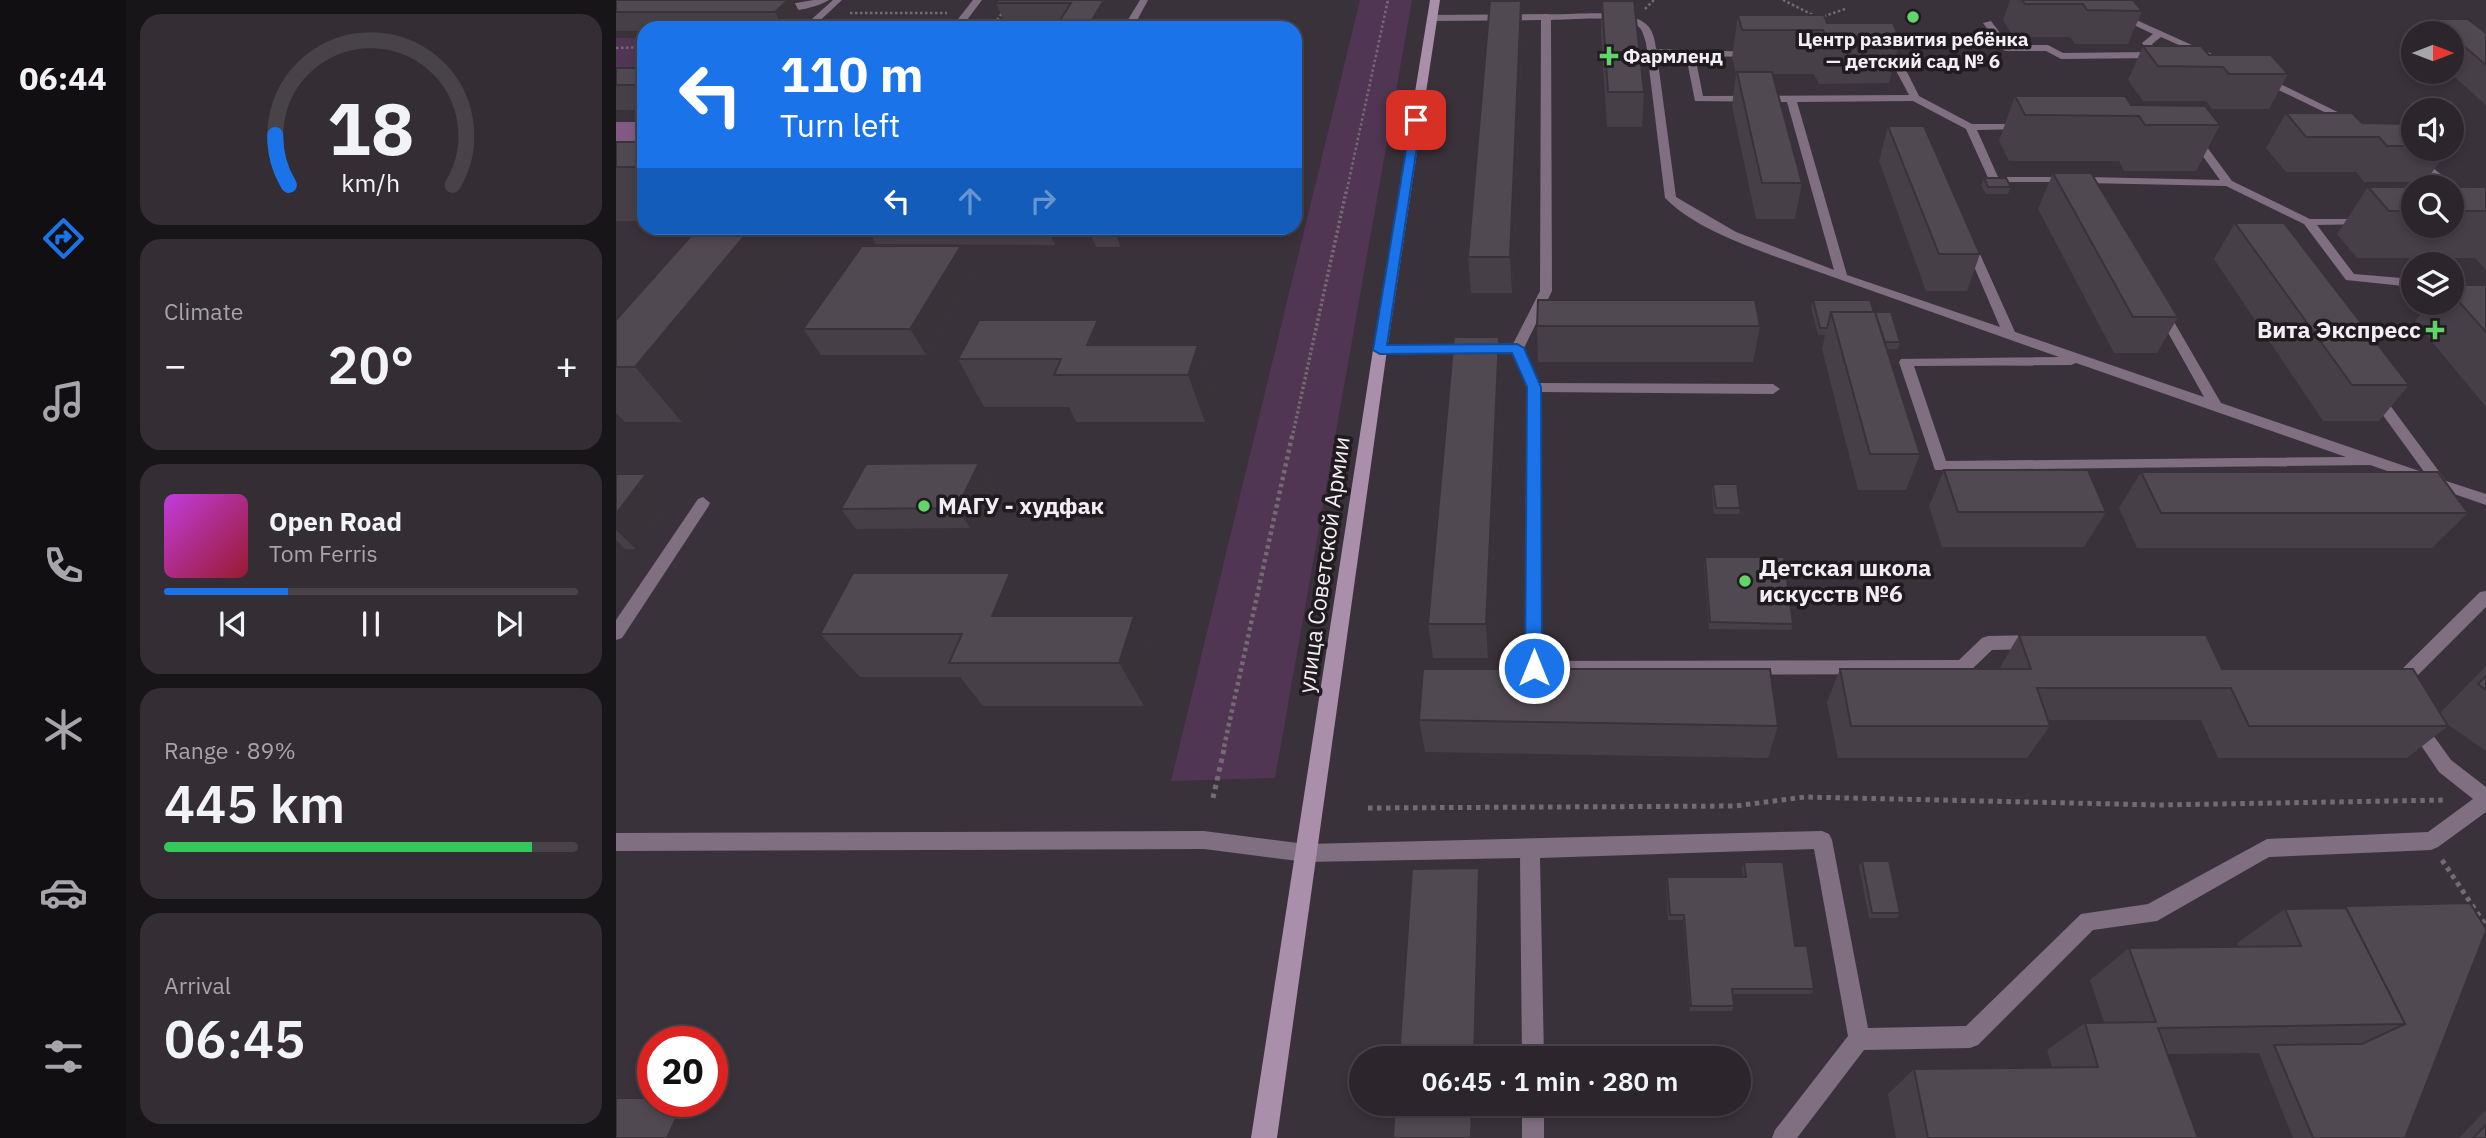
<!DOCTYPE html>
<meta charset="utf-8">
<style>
body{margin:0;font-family:"IBM Plex Sans",sans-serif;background:#342e34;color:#f1f3f6;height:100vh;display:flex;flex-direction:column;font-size:26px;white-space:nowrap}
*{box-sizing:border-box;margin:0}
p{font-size:23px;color:#a6a5a9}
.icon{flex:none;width:38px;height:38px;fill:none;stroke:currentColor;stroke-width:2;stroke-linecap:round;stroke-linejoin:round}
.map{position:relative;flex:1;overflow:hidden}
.drawer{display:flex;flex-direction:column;gap:14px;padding:14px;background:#181518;width:490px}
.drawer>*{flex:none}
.banner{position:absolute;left:21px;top:21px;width:665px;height:214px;border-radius:21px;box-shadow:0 4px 10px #0003,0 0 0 2px #484348;background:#1a73e8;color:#fff;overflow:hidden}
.needle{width:46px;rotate:90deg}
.fabs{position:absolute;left:1785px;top:21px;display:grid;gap:14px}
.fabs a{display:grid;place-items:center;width:63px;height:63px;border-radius:50%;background:#2c262c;box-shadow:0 4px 10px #0003,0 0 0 2px #484348;font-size:35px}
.speed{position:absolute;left:21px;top:1026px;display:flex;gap:14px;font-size:35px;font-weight:700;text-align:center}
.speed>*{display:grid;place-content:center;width:91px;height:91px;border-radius:50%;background:#2c262c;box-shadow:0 4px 10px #0003,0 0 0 2px #484348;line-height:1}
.speed .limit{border:10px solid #d22;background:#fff;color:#111}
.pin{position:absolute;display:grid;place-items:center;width:60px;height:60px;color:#fff;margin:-30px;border-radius:14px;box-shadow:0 4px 10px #0006}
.me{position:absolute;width:77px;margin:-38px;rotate:0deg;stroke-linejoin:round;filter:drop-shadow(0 0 5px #0008)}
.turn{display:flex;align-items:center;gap:24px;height:147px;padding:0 28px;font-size:32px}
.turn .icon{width:91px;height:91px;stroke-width:2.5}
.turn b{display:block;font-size:49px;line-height:60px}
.lanes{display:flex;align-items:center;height:66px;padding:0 28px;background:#0003;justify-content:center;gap:35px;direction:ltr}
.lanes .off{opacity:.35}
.big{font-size:52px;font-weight:600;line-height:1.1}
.drawer .tile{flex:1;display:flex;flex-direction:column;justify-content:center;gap:10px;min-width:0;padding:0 24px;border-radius:21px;background:#342e34}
.drawer .dial{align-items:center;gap:0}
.dial svg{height:182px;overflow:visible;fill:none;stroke:#484348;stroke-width:7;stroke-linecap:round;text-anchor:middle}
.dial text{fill:#f1f3f6;stroke:none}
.song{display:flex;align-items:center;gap:21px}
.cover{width:84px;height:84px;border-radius:10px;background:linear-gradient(135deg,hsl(290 70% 55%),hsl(350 70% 35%))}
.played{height:7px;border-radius:4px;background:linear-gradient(90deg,#1a73e8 30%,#484348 30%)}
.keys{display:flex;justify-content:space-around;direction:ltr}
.heat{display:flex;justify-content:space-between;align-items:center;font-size:38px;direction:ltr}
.charge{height:10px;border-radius:5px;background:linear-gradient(90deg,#34c759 89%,#484348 0)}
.trip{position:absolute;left:733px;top:1046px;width:402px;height:70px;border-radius:35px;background:#2c262c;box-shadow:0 4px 10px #0003,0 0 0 2px #484348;font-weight:600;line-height:70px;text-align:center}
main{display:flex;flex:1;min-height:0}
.menu{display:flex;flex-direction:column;width:126px;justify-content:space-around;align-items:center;background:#120f12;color:#a6a5a9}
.menu .icon{width:49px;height:49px}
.menu .active{color:#1a73e8}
.menu b{font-size:32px;color:#f1f3f6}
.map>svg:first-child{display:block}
.green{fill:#503652}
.forest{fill:#805a82}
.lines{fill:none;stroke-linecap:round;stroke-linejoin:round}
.path-far3{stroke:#726b72;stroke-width:2.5;stroke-dasharray:2.5 2.5;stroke-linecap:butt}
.path-far2{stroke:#726b72;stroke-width:3.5;stroke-dasharray:2.5 2.5;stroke-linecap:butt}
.path-far1{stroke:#726b72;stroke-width:4.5;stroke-dasharray:3.5 3.5;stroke-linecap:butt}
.path{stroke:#726b72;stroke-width:5;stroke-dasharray:4.5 4.5;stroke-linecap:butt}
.lane{fill:#806f81;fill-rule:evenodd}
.secondary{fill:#aa8fab;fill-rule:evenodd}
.wall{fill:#463f47}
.shaded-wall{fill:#393339}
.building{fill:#514952;stroke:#393339;stroke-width:2}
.route{fill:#1a73e8;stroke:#114b97;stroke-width:2}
.poi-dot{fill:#62d469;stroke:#1f1b1f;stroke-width:2.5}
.labels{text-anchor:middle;stroke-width:7;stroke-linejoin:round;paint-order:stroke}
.far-poi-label{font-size:19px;font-weight:bold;fill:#f3eef3;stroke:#1f1b1f}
.poi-label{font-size:23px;font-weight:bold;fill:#f3eef3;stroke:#1f1b1f;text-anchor:start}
.street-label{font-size:23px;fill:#f3eef3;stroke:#1f1b1f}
</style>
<main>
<nav class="menu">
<b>06:44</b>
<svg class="icon active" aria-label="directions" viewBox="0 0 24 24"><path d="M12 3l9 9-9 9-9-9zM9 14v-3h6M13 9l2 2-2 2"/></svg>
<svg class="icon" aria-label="music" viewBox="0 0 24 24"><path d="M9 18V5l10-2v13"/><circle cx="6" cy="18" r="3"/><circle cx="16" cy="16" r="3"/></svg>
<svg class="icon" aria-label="phone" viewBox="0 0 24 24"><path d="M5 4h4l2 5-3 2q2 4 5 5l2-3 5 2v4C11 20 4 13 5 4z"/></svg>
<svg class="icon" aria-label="climate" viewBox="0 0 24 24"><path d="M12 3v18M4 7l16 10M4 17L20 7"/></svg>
<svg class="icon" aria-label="car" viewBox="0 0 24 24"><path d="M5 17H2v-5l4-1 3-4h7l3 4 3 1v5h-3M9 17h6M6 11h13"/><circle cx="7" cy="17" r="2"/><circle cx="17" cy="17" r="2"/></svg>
<svg class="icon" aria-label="filters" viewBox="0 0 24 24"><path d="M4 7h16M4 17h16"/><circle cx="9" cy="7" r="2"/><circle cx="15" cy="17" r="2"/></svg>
</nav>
<section class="drawer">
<div class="tile dial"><svg viewBox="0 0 100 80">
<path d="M14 69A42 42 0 1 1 86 69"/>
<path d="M14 69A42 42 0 0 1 8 47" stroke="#1a73e8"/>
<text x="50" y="56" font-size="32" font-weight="700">18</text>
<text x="50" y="72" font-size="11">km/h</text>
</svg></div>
<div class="tile"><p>Climate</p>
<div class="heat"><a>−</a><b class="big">20°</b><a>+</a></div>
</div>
<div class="tile">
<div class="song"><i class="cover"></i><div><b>Open Road</b><p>Tom Ferris</p></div></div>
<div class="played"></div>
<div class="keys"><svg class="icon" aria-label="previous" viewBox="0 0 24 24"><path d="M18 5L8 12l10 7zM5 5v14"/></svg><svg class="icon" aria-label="pause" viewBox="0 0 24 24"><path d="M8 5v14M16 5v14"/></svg><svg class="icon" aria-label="next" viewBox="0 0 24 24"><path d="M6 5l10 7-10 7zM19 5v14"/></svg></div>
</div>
<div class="tile"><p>Range · 89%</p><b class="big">445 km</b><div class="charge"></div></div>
<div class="tile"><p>Arrival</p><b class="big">06:45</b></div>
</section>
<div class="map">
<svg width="1870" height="1138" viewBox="0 0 1870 1138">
<rect width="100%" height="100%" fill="#3a323a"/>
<g class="green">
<path d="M744,0H796L659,778L555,781Z"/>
<rect x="0" y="38" width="28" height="37"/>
</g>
<rect class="forest" x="0" y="122" width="28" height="29"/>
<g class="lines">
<g class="path-far3">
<path d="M1167,0L1201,17"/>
<path d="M1029,9L1038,0"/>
<path d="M234,13H331"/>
<path d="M1203,18L1229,9"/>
<path d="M375,28L387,12"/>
<path d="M0,48L28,47"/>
<path d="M730,194L772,0"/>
</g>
<path class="path-far2" d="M676,438L730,192"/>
<path class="path-far1" d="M608,747L676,436"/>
<g class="path">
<path d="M597,798L609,745"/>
<path d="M752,808L1119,806L1189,797L1544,805L1831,800"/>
<path d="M1826,860L1870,926"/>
</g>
<g class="lane">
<path d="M198,0H213C200,8 170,15 156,7Z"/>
<path d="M217,0H226L196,28H186Z"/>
<path d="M357,0H366L345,28H335Z"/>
<path d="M524,0H532L517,28H507Z"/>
<path d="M1465,0H1476L1618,64L1610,66L1545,37L1536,44L1545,55L1540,58L1445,59L1430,51H1390L1387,50L1367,23L1375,21L1393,45H1432L1447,53L1533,52L1526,43L1537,34Z"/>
<path d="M930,14C955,16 1010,7 1030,24C1037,30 1039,40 1040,49L1140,52V56L1137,57L1079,56L1087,96L1293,95L1277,65L1252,60C1260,55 1278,57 1286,62L1303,96L1356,124H1413L1414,126L1409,129L1361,130L1382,177H1453L1457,178V182H1374L1350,129L1297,101L1181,102L1231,275L1384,327L1348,243L1350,241H1358L1399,332L1588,397L1540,311L1546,307L1550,308L1605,403L1809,473L1753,396L1760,391L1765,393L1830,481L1870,494V505L1754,465L1319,470L1283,362L1285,359L1443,357L1155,255C1119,241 1077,226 1049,198L1030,43C1028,37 1027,31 1023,27C1008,14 955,20 935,20L936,291L908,348L923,383L1157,384L1164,389L1157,394L925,392L926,661L1343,660L1366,638L1372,636L1418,635L1424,637L1426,642L1424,647L1418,649L1376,650L1353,672L1347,674L918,675L912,673L910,668L911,387L896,352L764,354L757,350L764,346L897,344L924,291L925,20L816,21L811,18L816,15ZM1041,55L1070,56L1079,101L1171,102L1218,270L1120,232L1060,197ZM1460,363L1730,457L1330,461L1298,366L1455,365Z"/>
<path d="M1644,77H1650L1742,122L1733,124L1644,81Z"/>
<path d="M1574,135H1582L1616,181L1694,219H1755V223L1751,224L1701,225L1738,274L1797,279V287L1730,280L1688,224L1610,186L1471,183L1465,180L1471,177L1604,180L1573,137Z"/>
<path d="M1797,158H1805L1838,185V189L1828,187L1797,162Z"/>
<path d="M1836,280L1845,281L1870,308V320L1866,319L1836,288Z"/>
<path d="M87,497L94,503L92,507L6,638L0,640V620L82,499Z"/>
<path d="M1870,591V607L1788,689L1782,691L1776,689L1773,684L1776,679L1864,592Z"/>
<path d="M1801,718L1807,721L1835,760L1870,787V812L1822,847L1815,850L1653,857L1541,921L1477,930L1362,1045L1354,1048L1248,1050L1181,1138H1156L1159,1130L1232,1036L1198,849L924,858L928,1059H906L904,858L690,862L588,849L0,851V833L588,831L690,844L1206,831L1213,834L1216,840L1252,1028L1350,1026L1465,914L1532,904L1651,839L1812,832L1857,799L1823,772L1792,726L1795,721Z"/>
<rect x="906" y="1104" width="22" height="34"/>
</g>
<path class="secondary" d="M814,0H824L771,350L661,1138H635L757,350Z"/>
</g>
<g class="wall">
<path d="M0,0H177L185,15L172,28H28V31H0Z"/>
<path d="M382,0L501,5L443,21H388L380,3Z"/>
<path d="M1394,0H1517L1526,11L1512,44H1459L1454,37H1397L1387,20Z"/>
<path d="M905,1L906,34L896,293H855L852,257Z"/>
<path d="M986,1L1028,92L1026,127H991L985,34Z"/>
<path d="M1122,15L1211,23L1284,39L1273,83L1203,84L1198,74H1156L1186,183L1179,219H1140L1116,106L1120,74L1116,58Z"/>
<path d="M1815,19L1870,33V105L1833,72H1836V33H1805Z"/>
<path d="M1527,46L1593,55L1672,74L1653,109H1596L1590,101H1527L1512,80Z"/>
<rect x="0" y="68" width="28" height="42"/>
<path d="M1399,96L1515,105L1604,125L1580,171H1508L1503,161H1393L1383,141Z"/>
<path d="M1670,113L1746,123L1797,124V149H1833L1809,182H1748L1740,172H1670L1650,148Z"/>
<path d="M1272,126L1364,254L1351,291H1310L1263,161Z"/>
<rect x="0" y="142" width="28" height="79"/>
<path d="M1437,173L1562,317L1541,353H1498L1422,209Z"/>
<path d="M1368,178L1395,187L1392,194H1370L1365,185Z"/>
<path d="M1752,187H1797V226H1836V187H1870V270L1859,258H1741L1721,234Z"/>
<path d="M1619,223L1793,385L1763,421H1707L1598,259Z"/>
<path d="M82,228H211L212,229L66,422H9L0,413V320Z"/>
<path d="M251,228H449L439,245L260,244Z"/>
<path d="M513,228L504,247H480L474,233Z"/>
<path d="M345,246L358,272L310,355H205L187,329Z"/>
<path d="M1836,285H1870V407L1799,321L1814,303H1836Z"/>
<path d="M1197,300L1258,312L1284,342L1282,349H1271L1304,454L1290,490H1242L1206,349L1209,335H1202L1195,307Z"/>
<path d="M921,326H1144L1137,362H922Z"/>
<path d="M883,337L885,374L872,658H817L812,624Z"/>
<path d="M492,345H582L598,392L589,422H460L453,407H368L342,359Z"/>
<path d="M363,463L375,483L354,528L240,529L225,509Z"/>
<path d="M1328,470L1490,512L1468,547H1326L1313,506Z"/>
<path d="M1525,472L1852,513L1816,548H1521L1503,508Z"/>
<path d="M0,474L55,500L20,549H9L0,561Z"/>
<path d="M1097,484L1124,508L1123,514H1098L1096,491Z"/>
<path d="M1089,557L1177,624L1175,630L1093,629L1088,564Z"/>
<path d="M422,616H518L541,660L528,706H367L344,677H244L204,634Z"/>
<path d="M1403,635L1606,669L1824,713L1870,666V751L1831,724L1832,726L1791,758H1602L1585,720H1432L1434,726L1411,758H1222L1211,702L1224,669H1383Z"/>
<path d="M803,720L1162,726L1152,758L809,752Z"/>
<path d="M1246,861L1284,913L1281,918H1253L1243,866Z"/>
<path d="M1128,862L1179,946L1198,989L1195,994H1117L1118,1006L1116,1011H1074L1067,920H1052L1050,882L1051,877H1127L1126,868Z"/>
<path d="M1854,903L1789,1138H1677L1643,1053L1552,1054L1582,1138H1280L1272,1094L1298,1069L1436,1067L1431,1050L1469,1023L1488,1022L1474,980L1513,948L1622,947L1621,943L1669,909Z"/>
<path d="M1870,1110V1138H1843Z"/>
</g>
<g class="shaded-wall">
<path d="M172,0H177L185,15L172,28H167L159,12Z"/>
<path d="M488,0H500L501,5L488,28H471Z"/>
<path d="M905,1L906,34L896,293L894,257Z"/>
<path d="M240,20L244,28H232Z"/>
<path d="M28,161V175L22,167Z"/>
<path d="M135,228H211L212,229L66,422L19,367Z"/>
<path d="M432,228H449L439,245Z"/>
<path d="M502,228H513L504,247L500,233Z"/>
<path d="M345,246L358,272L310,355L294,329Z"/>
<path d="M482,320L501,367L471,345Z"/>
<path d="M883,337L885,374L872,658L870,624Z"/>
<path d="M582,345L598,392L589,422L572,375Z"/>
<path d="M363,463L375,483L354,528L341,508Z"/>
<path d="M30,474L55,500L20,549L0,530V514Z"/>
<path d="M0,540L9,549L0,561Z"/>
<path d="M394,573L423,618L376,616Z"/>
<path d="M518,616L541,660L528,706L503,663Z"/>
<path d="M863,868L868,903L864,1059H858Z"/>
<path d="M68,1101H80L97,1107L83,1138H51Z"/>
<path d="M856,1104H863L862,1138H855Z"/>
</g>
<g class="building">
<path d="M0,0H172L159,12H0Z"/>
<path d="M382,0H488L471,28H439L455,3H380Z"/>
<path d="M1406,0H1517L1526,11L1471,10L1467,4H1409Z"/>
<path d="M874,1H905L894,257H852Z"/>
<path d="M986,1H1018L1028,92H992Z"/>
<path d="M1122,15H1208L1211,23H1277L1284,39L1212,40L1207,30H1126Z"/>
<path d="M1815,19H1852L1870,33V65L1836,36V33H1832Z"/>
<path d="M201,20H240L232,28H194Z"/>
<path d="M1527,46H1585L1593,55H1655L1672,74H1613L1607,67L1542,66Z"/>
<rect x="0" y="68" width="28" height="17"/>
<path d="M1121,72H1156L1186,183H1146Z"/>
<path d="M1399,96H1509L1515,105L1589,106L1604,125H1529L1523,116L1409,115Z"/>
<path d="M1670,113H1736L1746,123L1797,124V146H1771L1763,137H1690Z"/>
<path d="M1272,126H1308L1364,254H1323Z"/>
<path d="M0,142H28V161L22,167H0Z"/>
<path d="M1437,173H1475L1562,317H1517Z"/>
<path d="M1368,178H1390L1395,187H1372Z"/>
<path d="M1752,187H1797V211H1773Z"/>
<rect x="1836" y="187" width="34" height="24"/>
<path d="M1619,223H1668L1793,385H1736Z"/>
<path d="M82,228H135L19,367H0V320Z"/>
<path d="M477,228H502L500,233H474Z"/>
<path d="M246,246H345L294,329H187Z"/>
<path d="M1836,285H1870V332L1836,294Z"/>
<path d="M922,300H1139L1144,326H921Z"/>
<path d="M1197,300H1254L1258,312H1215L1211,328H1204Z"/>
<path d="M1215,312H1259L1304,454H1254Z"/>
<path d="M1259,312H1275L1284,342H1269Z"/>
<path d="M363,320H482L471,345H582L572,375H438L445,359H342Z"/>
<path d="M838,337H883L870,624H812Z"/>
<path d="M363,463L341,508L225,509L250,464Z"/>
<path d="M1328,470H1472L1490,512H1342Z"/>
<path d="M1525,472H1822L1852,513H1545Z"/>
<path d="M0,474H30L0,514Z"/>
<path d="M1097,484H1121L1124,508H1100Z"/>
<path d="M1089,557H1168L1177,624L1094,622Z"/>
<path d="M237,573H394L376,616H518L503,663H333L346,634H204Z"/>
<path d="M1403,635H1590L1606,669H1797L1832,726H1633L1615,688H1421L1434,726H1235L1224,669H1415Z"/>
<path d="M807,669H1154L1162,726L803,720Z"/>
<path d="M1870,676V690L1862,684Z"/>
<path d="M1246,861H1273L1284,913H1256Z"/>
<path d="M1128,862H1167L1179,946H1191L1198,989H1116L1118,1006H1075L1068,915H1054L1051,877H1130Z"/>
<path d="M863,868L858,1059H783L796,869Z"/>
<path d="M1854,903L1870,929V931L1789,1138H1697L1658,1045L1746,1044L1789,1024L1730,908L1691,909L1694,907Z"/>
<path d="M1730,908L1789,1024L1542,1028L1582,1138H1312L1298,1069L1482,1067L1469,1023L1540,1022L1513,948L1685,946L1669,909Z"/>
<path d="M0,1098H37V1101H68L51,1138H0Z"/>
<path d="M779,1104H856L855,1138H777Z"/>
<path d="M1870,1125V1138H1857Z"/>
</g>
<path class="route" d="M800,117L805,120L771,345L901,344L908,348L925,387L926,668L918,676L909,668L911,387L896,353L764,354L757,350L795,120Z"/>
<g class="poi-dot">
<circle cx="1297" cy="17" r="7"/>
<path d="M989.5 45.5h7v7h7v7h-7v7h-7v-7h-7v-7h7z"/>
<path d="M1815.5 319.5h7v7h7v7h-7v7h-7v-7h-7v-7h7z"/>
<circle cx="308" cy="506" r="7"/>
<circle cx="1129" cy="581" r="7"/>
</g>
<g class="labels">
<g class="far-poi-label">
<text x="1297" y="46">Центр развития ребёнка<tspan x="1297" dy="22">— детский сад № 6</tspan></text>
<text x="1007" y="63" text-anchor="start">Фармленд</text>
</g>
<g class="poi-label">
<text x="1805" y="338" text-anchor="end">Вита Экспресс</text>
<text x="322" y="514">МАГУ - худфак</text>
<text x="1143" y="576">Детская школа<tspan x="1143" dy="26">искусств №6</tspan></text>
</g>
<g class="street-label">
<text transform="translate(708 565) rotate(-82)" y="8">улица Советской Армии</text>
</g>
</g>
</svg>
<div class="fabs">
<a><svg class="needle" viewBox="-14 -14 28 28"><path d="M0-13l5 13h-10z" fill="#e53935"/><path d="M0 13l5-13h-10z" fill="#a6a5a9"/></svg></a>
<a><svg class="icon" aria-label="sound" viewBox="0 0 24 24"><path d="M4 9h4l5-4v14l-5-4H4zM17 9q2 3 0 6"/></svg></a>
<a><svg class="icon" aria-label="search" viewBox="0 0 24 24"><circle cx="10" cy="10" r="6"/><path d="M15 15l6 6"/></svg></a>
<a><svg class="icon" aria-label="layers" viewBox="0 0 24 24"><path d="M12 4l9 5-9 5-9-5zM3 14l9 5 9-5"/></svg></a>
</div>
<div class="speed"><div class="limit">20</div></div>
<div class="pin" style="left:800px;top:120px;background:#d93025"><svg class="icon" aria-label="arrive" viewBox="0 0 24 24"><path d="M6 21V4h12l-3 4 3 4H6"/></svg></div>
<svg class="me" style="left:918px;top:668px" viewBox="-20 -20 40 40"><circle r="17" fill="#1a73e8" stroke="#fff" stroke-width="3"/><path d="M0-11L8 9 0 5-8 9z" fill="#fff"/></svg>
<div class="trip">06:45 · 1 min · 280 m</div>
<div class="banner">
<div class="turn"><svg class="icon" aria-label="left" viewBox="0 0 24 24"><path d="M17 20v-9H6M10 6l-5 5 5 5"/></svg><div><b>110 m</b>Turn left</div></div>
<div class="lanes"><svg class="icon" aria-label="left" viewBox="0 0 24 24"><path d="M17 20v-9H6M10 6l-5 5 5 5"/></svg><svg class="icon off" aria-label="ahead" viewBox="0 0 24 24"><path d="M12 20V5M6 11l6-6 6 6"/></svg><svg class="icon off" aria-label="right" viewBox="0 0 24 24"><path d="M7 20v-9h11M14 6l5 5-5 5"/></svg></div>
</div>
</div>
</main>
